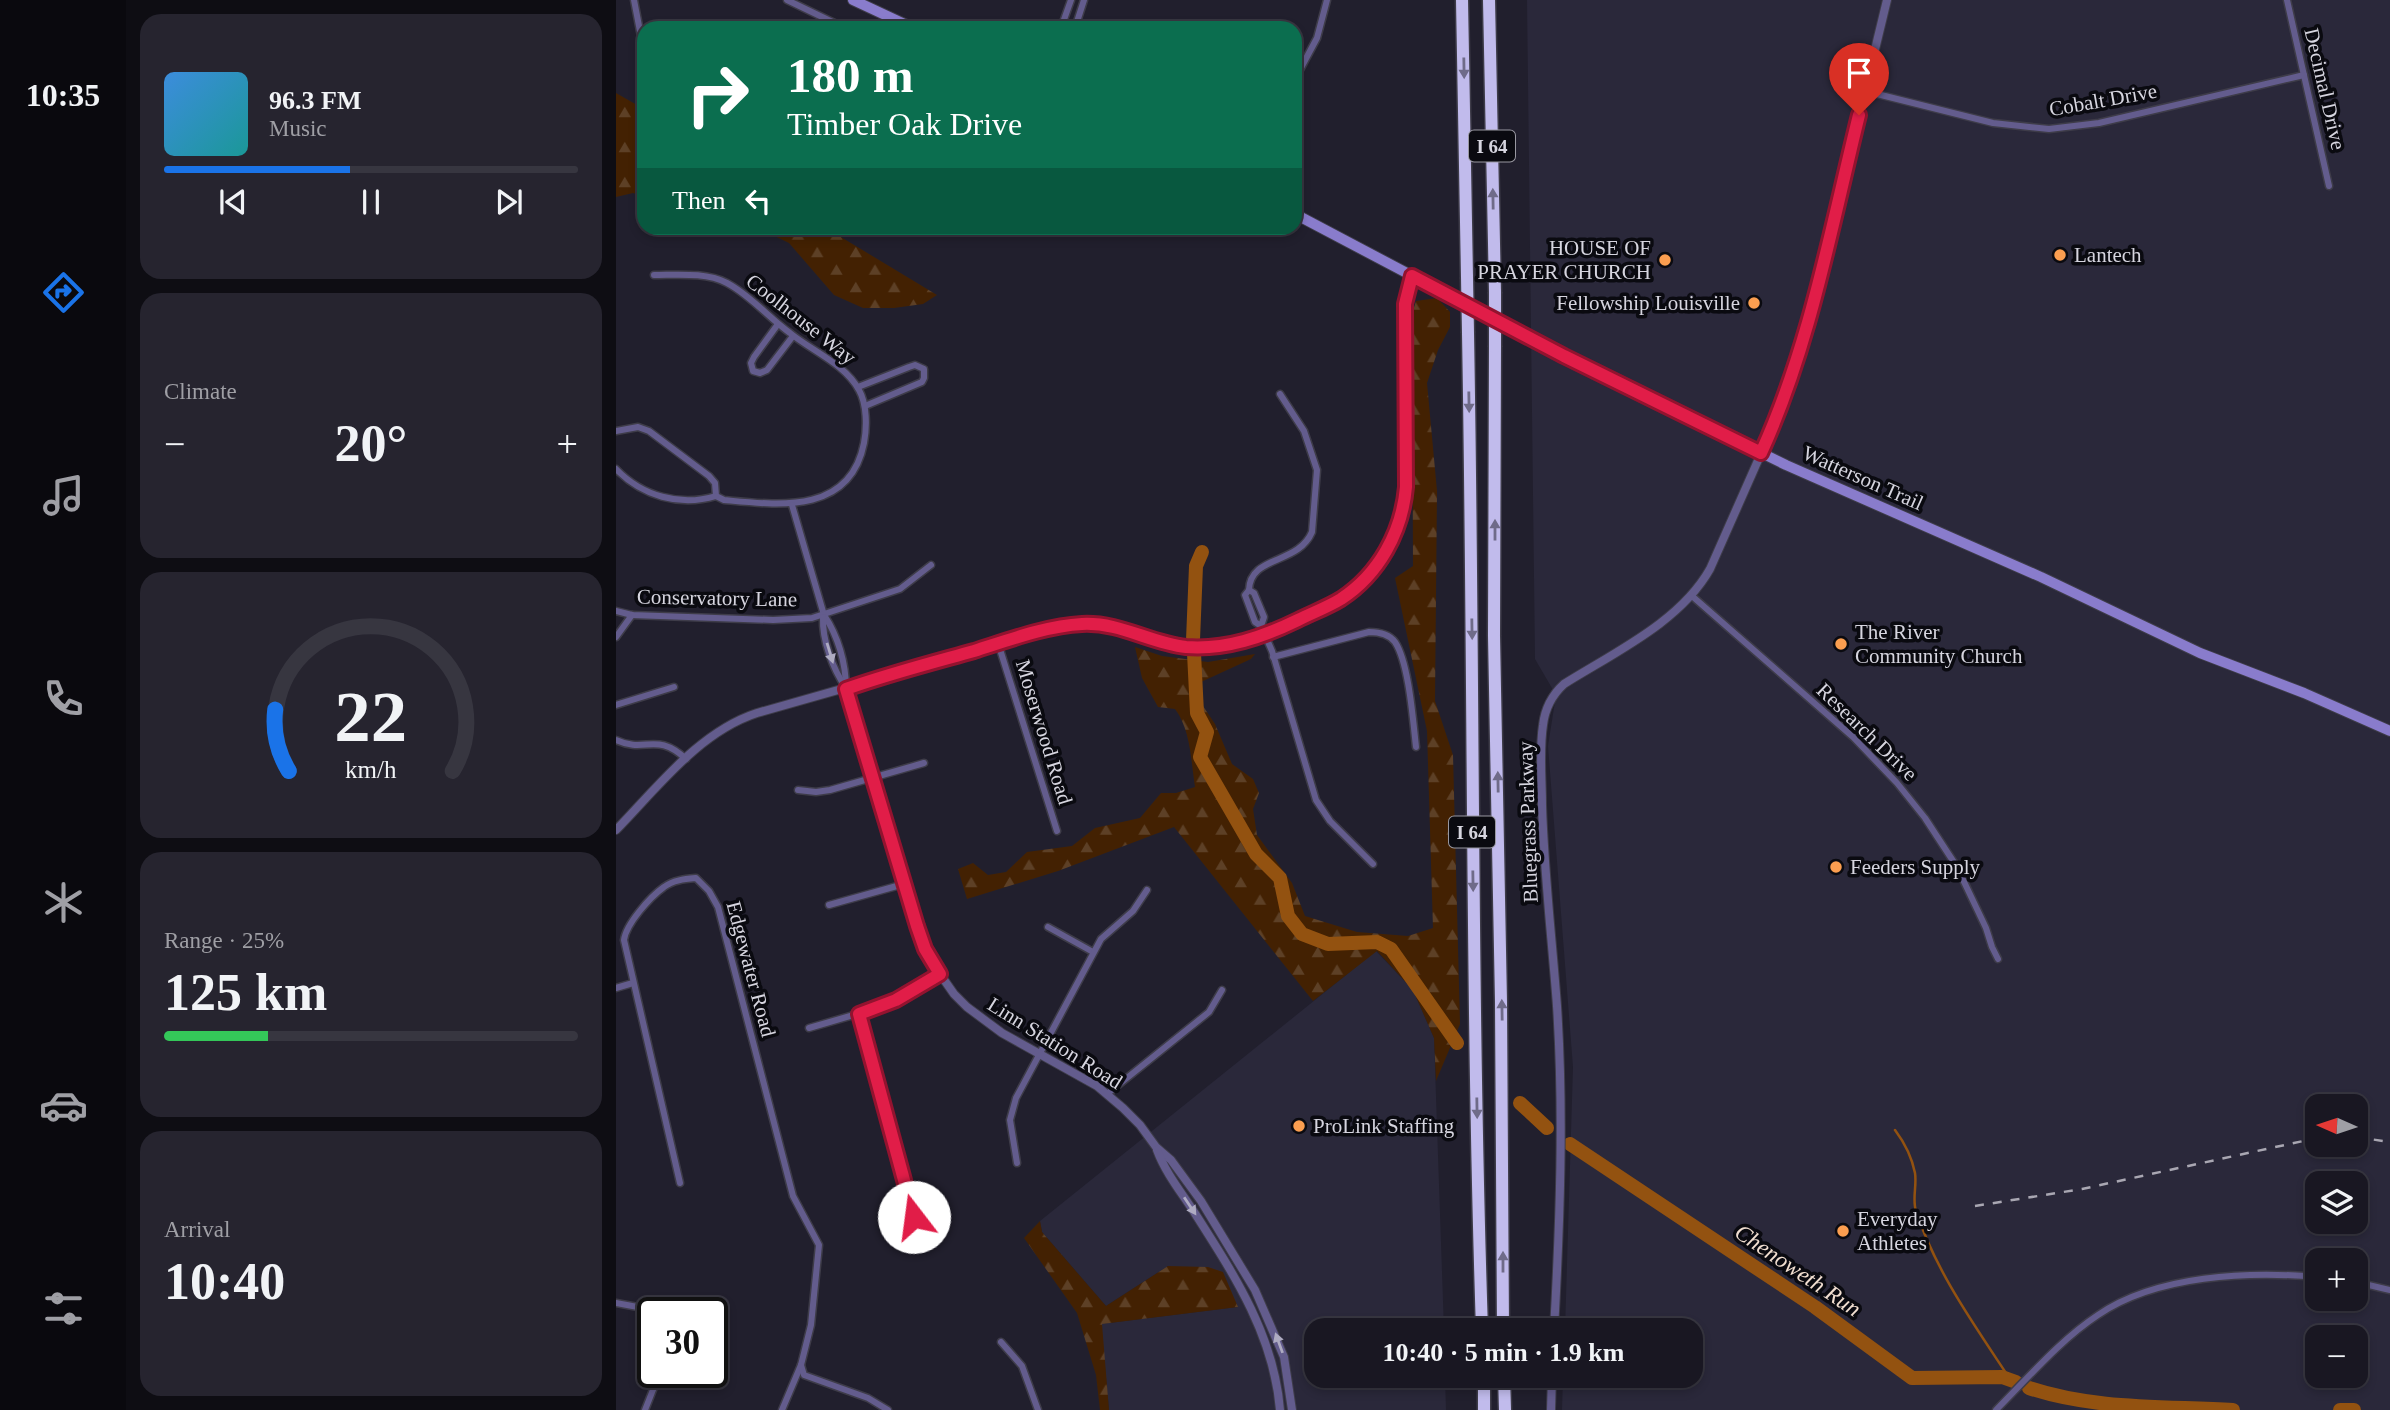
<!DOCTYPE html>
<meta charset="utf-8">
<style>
body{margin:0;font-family:"Times New Roman",serif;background:#26242f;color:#f1f3f6;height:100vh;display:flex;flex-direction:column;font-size:26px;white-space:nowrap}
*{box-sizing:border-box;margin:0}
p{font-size:23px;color:#9f9fa5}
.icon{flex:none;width:38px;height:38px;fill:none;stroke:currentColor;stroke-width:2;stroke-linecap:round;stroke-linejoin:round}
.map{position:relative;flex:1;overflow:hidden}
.side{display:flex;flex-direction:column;gap:14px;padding:14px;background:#0e0d13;width:490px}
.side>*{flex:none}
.guide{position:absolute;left:21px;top:21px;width:665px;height:214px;border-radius:21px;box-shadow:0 4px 10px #0003,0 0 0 2px #373640;background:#0b6e4f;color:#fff;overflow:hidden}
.needle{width:46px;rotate:273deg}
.controls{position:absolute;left:1689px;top:1094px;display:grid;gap:14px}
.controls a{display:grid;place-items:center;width:63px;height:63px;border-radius:14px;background:#191722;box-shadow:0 4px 10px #0003,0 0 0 2px #373640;font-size:35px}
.speed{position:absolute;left:21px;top:1297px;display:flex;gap:14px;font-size:35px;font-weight:700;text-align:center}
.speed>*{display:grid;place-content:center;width:91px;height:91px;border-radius:50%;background:#191722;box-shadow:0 4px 10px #0003,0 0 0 2px #373640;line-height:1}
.speed .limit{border:4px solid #111;border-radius:10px;background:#fff;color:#111}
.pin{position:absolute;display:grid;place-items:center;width:60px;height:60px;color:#fff;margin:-72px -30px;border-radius:50% 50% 50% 0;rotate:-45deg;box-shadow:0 0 7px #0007}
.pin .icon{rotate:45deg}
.me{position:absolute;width:77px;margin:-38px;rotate:345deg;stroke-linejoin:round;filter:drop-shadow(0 0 5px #0008)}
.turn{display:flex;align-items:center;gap:24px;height:147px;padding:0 35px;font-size:32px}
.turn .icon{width:91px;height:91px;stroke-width:2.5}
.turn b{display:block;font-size:49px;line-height:60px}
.then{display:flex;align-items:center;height:66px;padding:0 35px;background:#0003;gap:14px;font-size:26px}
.big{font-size:52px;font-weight:600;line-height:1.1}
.side .tile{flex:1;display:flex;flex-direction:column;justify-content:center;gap:10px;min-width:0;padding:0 24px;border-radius:21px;background:#26242f}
.side .dial{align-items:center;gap:0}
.dial svg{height:182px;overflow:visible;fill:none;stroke:#373640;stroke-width:7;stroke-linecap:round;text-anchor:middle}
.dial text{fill:#f1f3f6;stroke:none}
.song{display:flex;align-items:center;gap:21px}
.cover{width:84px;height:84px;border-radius:10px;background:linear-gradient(135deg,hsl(210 70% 55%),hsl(180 70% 35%))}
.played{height:7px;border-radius:4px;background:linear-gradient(90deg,#1a73e8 45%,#373640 45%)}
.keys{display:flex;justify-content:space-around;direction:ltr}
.heat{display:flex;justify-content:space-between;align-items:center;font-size:38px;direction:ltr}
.charge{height:10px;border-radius:5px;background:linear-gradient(90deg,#34c759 25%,#373640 0)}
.trip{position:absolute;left:688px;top:1318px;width:399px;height:70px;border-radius:21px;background:#191722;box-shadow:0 4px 10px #0003,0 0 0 2px #373640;font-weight:600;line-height:70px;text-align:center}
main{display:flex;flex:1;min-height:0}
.tab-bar{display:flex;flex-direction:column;width:126px;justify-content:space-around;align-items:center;background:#0a090e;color:#9f9fa5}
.tab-bar .icon{width:49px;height:49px}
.tab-bar .current{color:#1a73e8}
.tab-bar b{font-size:32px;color:#f1f3f6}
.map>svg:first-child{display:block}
.built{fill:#2a283a;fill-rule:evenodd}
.forest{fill:url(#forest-firs)}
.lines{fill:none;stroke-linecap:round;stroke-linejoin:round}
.stream{stroke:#935210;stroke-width:2.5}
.river{stroke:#935210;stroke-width:14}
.minor-casing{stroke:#3e3c49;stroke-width:9}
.tertiary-casing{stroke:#3e3c49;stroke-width:10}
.secondary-casing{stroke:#3e3c49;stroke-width:12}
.motorway-casing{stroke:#3e3c49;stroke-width:15}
.minor{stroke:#635c8d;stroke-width:6}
.tertiary{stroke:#635c8d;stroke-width:8}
.secondary{stroke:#897ccc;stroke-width:10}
.motorway{stroke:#c1bbec;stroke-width:12}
.rail{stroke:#a9a7b2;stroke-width:2.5;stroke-dasharray:9 9;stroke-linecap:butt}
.motorway-bridge-casing{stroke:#3e3c49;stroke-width:15;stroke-linecap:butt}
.motorway-bridge{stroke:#c1bbec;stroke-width:12}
.oneway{fill:#6f6b89}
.oneway2{fill:#aeabc2}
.route-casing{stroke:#92132f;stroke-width:18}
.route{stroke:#e11d48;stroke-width:12}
.poi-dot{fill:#fb9e50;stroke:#0a0a10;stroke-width:2.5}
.labels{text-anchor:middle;stroke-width:7;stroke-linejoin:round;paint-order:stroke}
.shield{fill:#0a0a10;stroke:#9998a1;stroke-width:2}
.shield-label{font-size:19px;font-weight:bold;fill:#d6d5df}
.street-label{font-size:21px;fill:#d6d5df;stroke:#0a0a10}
.poi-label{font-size:21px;fill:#d6d5df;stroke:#0a0a10;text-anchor:start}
.water-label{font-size:23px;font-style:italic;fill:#f1ded0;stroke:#0a0a10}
</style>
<main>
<nav class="tab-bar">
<b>10:35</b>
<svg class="icon current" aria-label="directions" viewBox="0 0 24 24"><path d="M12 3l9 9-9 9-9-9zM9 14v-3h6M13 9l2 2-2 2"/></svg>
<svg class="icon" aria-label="music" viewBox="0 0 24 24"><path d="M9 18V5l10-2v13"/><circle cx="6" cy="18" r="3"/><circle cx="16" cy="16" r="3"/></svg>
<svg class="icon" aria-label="phone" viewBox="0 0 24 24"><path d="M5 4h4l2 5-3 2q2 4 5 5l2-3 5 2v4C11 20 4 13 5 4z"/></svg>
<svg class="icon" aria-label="climate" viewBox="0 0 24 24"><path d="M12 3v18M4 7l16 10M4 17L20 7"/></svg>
<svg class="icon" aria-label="car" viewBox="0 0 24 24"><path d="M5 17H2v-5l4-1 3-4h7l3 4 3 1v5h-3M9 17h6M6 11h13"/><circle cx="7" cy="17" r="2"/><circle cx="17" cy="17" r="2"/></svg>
<svg class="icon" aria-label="filters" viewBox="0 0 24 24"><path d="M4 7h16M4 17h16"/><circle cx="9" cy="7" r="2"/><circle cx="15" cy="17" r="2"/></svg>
</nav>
<section class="side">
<div class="tile">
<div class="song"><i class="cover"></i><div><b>96.3 FM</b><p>Music</p></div></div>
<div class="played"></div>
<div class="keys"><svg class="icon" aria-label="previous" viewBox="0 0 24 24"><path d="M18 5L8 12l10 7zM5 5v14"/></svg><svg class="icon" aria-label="pause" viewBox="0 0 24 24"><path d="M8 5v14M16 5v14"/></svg><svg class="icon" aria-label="next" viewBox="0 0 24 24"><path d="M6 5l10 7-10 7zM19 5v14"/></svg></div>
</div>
<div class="tile"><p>Climate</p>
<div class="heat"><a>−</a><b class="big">20°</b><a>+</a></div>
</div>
<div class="tile dial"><svg viewBox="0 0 100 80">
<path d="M14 69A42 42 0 1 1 86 69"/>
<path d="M14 69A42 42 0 0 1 8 42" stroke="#1a73e8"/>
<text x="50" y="56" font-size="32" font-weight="700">22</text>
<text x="50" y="72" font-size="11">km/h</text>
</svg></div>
<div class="tile"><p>Range · 25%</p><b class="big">125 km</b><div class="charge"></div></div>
<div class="tile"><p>Arrival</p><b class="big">10:40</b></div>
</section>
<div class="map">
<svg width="1774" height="1410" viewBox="0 0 1774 1410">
<defs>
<pattern id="forest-firs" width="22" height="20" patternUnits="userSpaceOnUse" patternTransform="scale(1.75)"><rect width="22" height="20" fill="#432102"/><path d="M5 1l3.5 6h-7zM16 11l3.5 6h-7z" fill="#5d4026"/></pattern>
</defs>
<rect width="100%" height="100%" fill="#211f2d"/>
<g class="built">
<path d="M911,0H1774V1410H946L947,1376H1074V1330H949L957,1067L932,746L940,695L919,659ZM1701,1106H1740V1144H1701ZM1701,1183H1740V1222H1701ZM1701,1260H1740V1298H1701ZM1701,1337H1740V1376H1701Z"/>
<path d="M760,951L797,990L818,1038L828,1330H700V1376H829L830,1410H493L485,1324L621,1307L552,1266L490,1306L426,1232L424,1221Z"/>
</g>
<g class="forest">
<path d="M0,93L28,109V197L17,193L0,197Z"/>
<path d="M142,228H210L321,295L307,304L278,308H247L218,295L173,243Z"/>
<path d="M821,298L834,312V327L822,350L811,383L821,491L819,701L837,755L844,1024L820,1081L818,1038L797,990L761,951L697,1001L558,827L442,871L351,899L342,869L357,863L372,875L390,872L411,852L456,846L479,828L524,818L545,793H560L579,787C575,762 575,730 559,709L542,707L526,678L519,647L546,656L592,662L639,654L635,659L585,682V703L599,724L616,764L637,779L643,793L637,809L641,835L676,883L689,916L741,932L792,936L817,928L811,731L779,578L797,566L796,314L800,301Z"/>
<path d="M424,1221L426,1232L490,1306L552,1266L592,1267L607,1272L622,1307L486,1324L493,1410H484L480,1375L461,1313L408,1238Z"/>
</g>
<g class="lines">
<path class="stream" d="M1279,1130C1288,1142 1296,1158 1299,1173C1301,1186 1296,1199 1300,1211C1320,1272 1359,1326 1394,1379"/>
<g class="river">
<path d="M577,640L580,566L586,552"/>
<path d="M578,653L581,713L591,732L584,757L640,854L664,878L672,916L686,934L712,944L761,942L775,949L841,1043"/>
<path d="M904,1103L931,1128"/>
<path d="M954,1144L1199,1307L1296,1378L1386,1377L1400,1382"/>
<path d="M1413,1388C1479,1410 1549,1406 1617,1410"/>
<path d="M1724,1410H1738"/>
</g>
<defs>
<g id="minor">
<path d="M18,0L28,52"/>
<path d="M171,0L229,28"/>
<path d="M1671,0L1713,186"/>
<path d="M445,28L455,0"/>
<path d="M459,28L468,0"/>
<path d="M679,79L701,38L711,0"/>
<path d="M1249,91L1377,123L1433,129L1483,123L1688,75"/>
<path d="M162,324L138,357L135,363L137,371L144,373L151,370L177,336"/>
<path d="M242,387L293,367L299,365L308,369V378L306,382L249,406"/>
<path d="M664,394L688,431L701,470L696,532C682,565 634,555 633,590L629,595L639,622L645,626L656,651L700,800L714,821L757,864"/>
<path d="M0,431L22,427L33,431L93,476L99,483L100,496L108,500C162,505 234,515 248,443C251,427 251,404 243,390C229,364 196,351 174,333C153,318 134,295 111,283C90,272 61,275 38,275"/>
<path d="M0,469C26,496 64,507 100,496"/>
<path d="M176,505L208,615C222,636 230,663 230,689"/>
<path d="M633,590L638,593L648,617L645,626"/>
<path d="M1076,596L1237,737L1281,783L1309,818L1341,867L1370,928L1376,947L1382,959"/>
<path d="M0,611L16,615L157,620L196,618L284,589L315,565"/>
<path d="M207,617C206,641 217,669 230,688"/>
<path d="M0,637L16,615"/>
<path d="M382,643L441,831"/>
<path d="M657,657L753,632C762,632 773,634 779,642C793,663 797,721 800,747"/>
<path d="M0,705L58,687"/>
<path d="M0,740C30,754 40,731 70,759"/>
<path d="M182,790L200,792L214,790L308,763"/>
<path d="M213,905L288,884"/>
<path d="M432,927L477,952"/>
<path d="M0,988L17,983"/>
<path d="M244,1014L305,1242"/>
<path d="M193,1028L265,1007L324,974"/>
<path d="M491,1094L593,1012L606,990"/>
<path d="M401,1163L394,1120L400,1098L485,939L517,911L531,890"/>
<path d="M64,1183L8,940C10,924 34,897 48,887C57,880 69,879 80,878L93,891L102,907L177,1196L203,1245L195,1325L185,1365L166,1410"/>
<path d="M1740,1282L1774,1290"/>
<path d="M0,1303L27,1308L37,1315"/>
<path d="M58,1312L76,1302"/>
<path d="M385,1342L406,1366L422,1410"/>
<path d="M185,1365L188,1375L252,1398L272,1410"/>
<path d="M29,1410L44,1372"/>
<path d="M1380,1410C1412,1378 1444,1340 1482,1315C1540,1275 1633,1271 1701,1277"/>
</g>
<g id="tertiary">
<path d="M230,689L301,926L309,949L324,974L338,994L351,1007L386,1033L481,1086L507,1108L524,1125L540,1147L555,1160L585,1201L639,1290L668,1357L676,1410"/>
<path d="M0,830C42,787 83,732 141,713L447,626L488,624L570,647L615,644L649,636L725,599L753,574L776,541L787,510L790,487L789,304L796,276"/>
<path d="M541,1150C550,1174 566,1193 580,1215C619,1276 658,1336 664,1410"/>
<path d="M938,1330C944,1222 948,1114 941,1006C936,939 928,872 926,805C926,779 923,751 927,725C929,708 936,695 948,684C999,652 1064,622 1094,569L1155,431L1182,356L1209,256L1271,0"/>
<path d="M935,1410L936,1376"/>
</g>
<g id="secondary">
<path d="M237,0L297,28"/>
<path d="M679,214L948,356L1170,465L1425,577L1584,653L1688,693L1774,731"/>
</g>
<g id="motorway">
<path d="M846,0L851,277"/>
<path d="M873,0L879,292"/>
<path d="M852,333C858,666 855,998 866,1330"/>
<path d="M879,347L878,636L885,1002L887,1330"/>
<path d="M868,1376V1410"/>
<path d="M888,1376L889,1410"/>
</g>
</defs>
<use href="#minor" class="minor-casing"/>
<use href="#tertiary" class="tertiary-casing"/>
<use href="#secondary" class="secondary-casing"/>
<use href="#motorway" class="motorway-casing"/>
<use href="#minor" class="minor"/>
<use href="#tertiary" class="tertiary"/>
<use href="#secondary" class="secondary"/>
<use href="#motorway" class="motorway"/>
<g class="rail">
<path d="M1740,1137L1774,1142"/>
<path d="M1359,1206L1466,1189L1701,1138"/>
</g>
<defs>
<g id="motorway-bridge">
<path d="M851,277L852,333"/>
<path d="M879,347V292"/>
</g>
</defs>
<use href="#motorway-bridge" class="motorway-bridge-casing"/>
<use href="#motorway-bridge" class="motorway-bridge"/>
</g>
<defs><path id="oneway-solid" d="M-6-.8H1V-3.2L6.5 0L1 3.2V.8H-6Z" transform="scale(1.75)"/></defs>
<g class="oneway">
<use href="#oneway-solid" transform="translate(848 68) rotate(89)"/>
<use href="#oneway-solid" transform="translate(877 199) rotate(-91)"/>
<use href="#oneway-solid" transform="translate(853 402) rotate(89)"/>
<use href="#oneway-solid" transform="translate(879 530) rotate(-90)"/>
<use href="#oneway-solid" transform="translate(856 629) rotate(89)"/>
<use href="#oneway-solid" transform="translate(882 782) rotate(-91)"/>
<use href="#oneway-solid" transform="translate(857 881) rotate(89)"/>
<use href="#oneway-solid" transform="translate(886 1010) rotate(-91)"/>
<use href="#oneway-solid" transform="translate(861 1108) rotate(89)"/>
<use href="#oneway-solid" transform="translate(887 1262) rotate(-90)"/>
</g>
<g class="oneway2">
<use href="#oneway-solid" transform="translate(214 653) rotate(73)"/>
<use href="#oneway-solid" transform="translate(574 1206) rotate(56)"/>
<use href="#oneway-solid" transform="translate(663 1343) rotate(-110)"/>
</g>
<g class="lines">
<defs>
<path id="route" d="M298,1217L243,1014L280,1000L324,974L309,949L301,926L230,689C272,674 315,663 358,651C393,640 430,626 466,624C504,622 534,643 570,647C610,650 647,637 682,620C696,613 712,607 725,599C763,574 786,532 790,487L789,304L796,276L948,356L1145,453C1194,346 1215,228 1243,115"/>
</defs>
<use href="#route" class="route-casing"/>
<use href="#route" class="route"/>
</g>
<g class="poi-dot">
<circle cx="1444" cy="255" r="7"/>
<circle cx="1049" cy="260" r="7"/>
<circle cx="1138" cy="303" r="7"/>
<circle cx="1225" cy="644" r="7"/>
<circle cx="1220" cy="867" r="7"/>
<circle cx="683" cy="1126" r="7"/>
<circle cx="1227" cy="1231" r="7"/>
</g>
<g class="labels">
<g class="shield">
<rect x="853" y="130.5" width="46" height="31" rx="5"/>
<rect x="833" y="816.5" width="46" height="31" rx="5"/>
</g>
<g class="shield-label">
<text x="876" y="153">I 64</text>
<text x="856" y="839">I 64</text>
</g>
<g class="street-label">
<text transform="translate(1709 89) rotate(77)" y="7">Decimal Drive</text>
<text transform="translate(1487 100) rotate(-10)" y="7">Cobalt Drive</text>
<text transform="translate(185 319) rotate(38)" y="7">Coolhouse Way</text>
<text transform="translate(1247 478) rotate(24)" y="7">Watterson Trail</text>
<text transform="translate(101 598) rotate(1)" y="7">Conservatory Lane</text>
<text transform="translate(428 732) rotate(73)" y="7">Moserwood Road</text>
<text transform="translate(1251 732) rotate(44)" y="7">Research Drive</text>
<text transform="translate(912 822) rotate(-92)" y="7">Bluegrass Parkway</text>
<text transform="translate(135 969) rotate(75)" y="7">Edgewater Road</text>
<text transform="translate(439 1043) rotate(32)" y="7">Linn Station Road</text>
</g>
<g class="poi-label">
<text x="1035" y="255" text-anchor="end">HOUSE OF<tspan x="1035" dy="24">PRAYER CHURCH</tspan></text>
<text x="1458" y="262">Lantech</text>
<text x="1124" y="310" text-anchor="end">Fellowship Louisville</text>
<text x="1239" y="639">The River<tspan x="1239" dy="24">Community Church</tspan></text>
<text x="1234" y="874">Feeders Supply</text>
<text x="697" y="1133">ProLink Staffing</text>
<text x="1241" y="1226">Everyday<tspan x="1241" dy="24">Athletes</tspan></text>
</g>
<g class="water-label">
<text transform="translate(1182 1270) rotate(34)" y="8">Chenoweth Run</text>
</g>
</g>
</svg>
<div class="controls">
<a><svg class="needle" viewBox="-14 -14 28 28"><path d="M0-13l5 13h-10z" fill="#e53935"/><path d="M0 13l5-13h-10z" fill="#9f9fa5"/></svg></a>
<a><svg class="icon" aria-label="layers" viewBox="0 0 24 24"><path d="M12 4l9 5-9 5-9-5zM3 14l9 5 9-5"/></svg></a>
<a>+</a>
<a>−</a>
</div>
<div class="speed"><div class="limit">30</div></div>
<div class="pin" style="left:1243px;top:115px;background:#d93025"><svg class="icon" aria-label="arrive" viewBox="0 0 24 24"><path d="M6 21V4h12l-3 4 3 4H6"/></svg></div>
<svg class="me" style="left:298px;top:1217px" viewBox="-20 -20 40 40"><circle r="19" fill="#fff"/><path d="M0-13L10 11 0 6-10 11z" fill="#e11d48"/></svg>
<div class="trip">10:40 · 5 min · 1.9 km</div>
<div class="guide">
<div class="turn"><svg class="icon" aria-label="right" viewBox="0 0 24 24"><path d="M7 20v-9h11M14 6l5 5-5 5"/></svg><div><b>180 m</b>Timber Oak Drive</div></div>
<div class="then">Then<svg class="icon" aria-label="left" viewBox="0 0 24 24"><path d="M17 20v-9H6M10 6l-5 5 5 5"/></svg></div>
</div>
</div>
</main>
